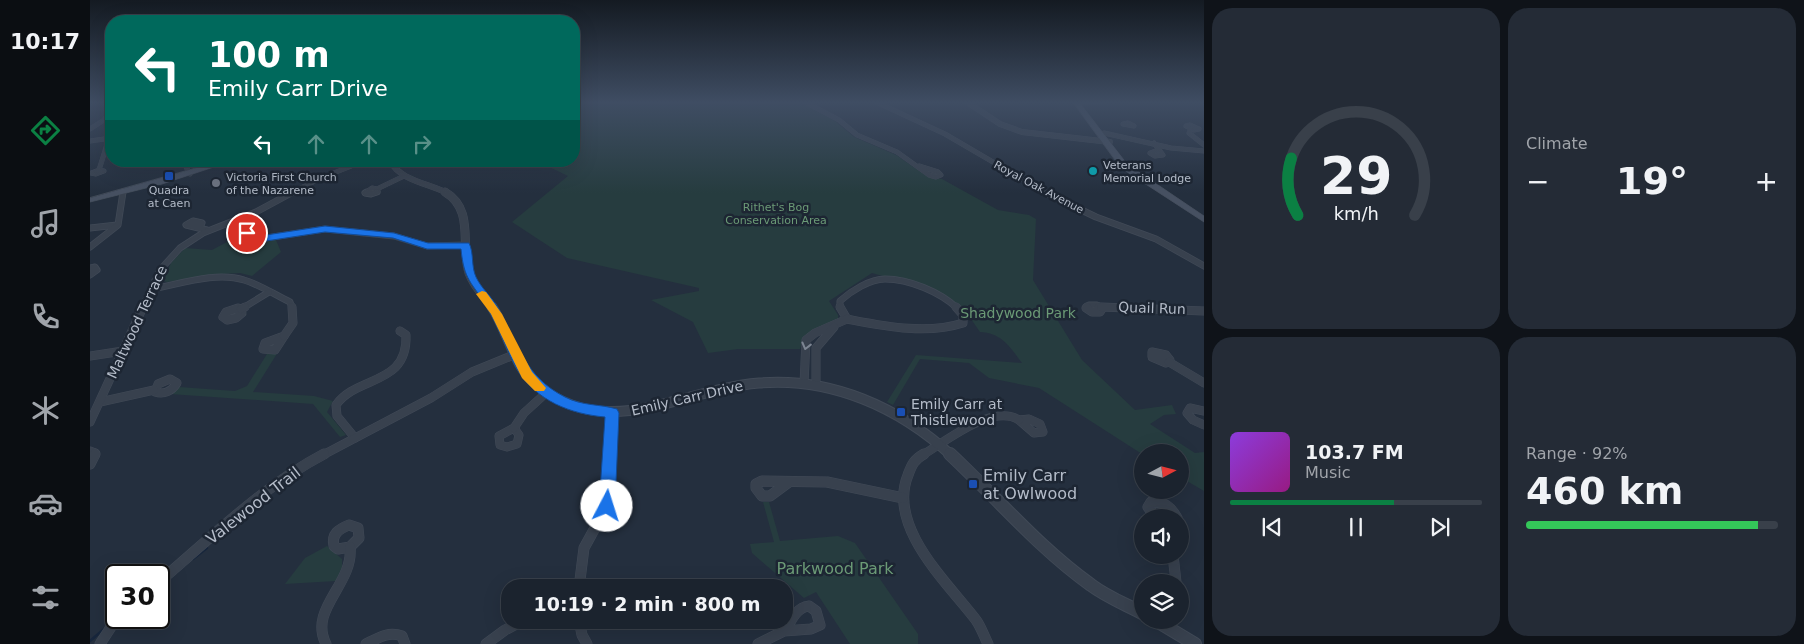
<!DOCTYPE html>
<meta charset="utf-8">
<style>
body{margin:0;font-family:"DejaVu Sans",sans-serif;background:#242b36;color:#f1f3f6;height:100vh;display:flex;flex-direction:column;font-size:19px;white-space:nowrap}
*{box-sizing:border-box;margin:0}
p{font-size:16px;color:#a0a4aa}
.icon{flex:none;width:28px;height:28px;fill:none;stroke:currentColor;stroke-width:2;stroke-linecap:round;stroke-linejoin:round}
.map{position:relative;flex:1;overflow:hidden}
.details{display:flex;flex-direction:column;gap:8px;padding:8px;background:#0f1319;width:600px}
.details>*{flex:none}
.guide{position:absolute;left:15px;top:15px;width:475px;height:152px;border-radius:20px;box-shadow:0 5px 20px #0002,0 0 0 1px #39404a;background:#00695c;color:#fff;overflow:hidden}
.needle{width:32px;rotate:83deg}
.fabs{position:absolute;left:1044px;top:444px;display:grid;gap:10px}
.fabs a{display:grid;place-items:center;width:55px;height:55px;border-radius:50%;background:#1b232e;box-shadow:0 5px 20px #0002,0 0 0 1px #39404a;font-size:25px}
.speed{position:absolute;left:15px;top:564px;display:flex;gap:10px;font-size:25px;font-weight:700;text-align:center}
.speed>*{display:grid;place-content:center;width:65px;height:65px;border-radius:50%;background:#1b232e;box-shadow:0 5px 20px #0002,0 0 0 1px #39404a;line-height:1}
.speed .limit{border:2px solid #111;border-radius:8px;background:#fff;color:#111}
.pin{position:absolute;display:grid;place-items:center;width:42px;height:42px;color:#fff;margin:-21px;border:2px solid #fff;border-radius:50%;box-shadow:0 1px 5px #0007}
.me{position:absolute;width:55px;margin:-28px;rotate:5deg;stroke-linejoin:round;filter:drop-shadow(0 0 4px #0008)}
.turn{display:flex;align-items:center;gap:18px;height:105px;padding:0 20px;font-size:22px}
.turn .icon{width:65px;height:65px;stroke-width:2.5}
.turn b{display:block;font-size:35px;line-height:42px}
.lanes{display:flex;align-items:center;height:48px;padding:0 20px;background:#0003;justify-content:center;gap:25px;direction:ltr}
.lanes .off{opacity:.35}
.big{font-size:38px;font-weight:600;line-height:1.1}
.details .tile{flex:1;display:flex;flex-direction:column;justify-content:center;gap:8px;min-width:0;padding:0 18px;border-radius:20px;background:#242b36}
.details .dial{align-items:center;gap:0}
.dial svg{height:130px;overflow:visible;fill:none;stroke:#39404a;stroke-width:7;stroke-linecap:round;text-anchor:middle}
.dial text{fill:#f1f3f6;stroke:none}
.song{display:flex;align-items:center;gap:15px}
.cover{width:60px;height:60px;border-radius:8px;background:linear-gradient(135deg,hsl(270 70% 55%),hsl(310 70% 35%))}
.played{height:5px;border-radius:2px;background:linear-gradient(90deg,#0b8043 65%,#39404a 65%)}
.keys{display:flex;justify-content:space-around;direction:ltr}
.heat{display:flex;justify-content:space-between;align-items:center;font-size:28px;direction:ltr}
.charge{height:8px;border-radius:4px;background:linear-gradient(90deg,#34c759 92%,#39404a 0)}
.details .tiles{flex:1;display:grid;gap:8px;grid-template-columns:repeat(2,1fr)}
.trip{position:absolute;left:411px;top:579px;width:292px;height:50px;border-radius:20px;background:#1b232e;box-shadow:0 5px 20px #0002,0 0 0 1px #39404a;font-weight:600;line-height:50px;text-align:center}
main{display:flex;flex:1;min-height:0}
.tabs{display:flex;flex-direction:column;width:90px;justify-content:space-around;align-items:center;background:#0b0e12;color:#a0a4aa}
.tabs .icon{width:35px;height:35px}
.tabs .selected{color:#0b8043}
.tabs b{font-size:22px;color:#f1f3f6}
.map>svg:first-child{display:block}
.green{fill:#263c3f}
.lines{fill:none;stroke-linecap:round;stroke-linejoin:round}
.stream{stroke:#17263c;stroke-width:2.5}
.minor-far3-casing{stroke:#414a57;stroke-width:5}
.minor-far2-casing{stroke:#414a57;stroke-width:7}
.minor-far1-casing{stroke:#414a57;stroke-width:9}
.minor-casing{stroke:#414a57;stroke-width:11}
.tertiary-far3-casing{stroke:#414a57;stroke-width:6}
.tertiary-far2-casing{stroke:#414a57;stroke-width:9}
.tertiary-far1-casing{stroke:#414a57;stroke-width:11}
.tertiary-casing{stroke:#414a57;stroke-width:14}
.secondary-casing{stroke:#414a57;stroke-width:1}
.minor-far3{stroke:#38414e;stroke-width:4.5}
.minor-far2{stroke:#38414e;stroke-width:5.5}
.minor-far1{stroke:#38414e;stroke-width:8}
.minor{stroke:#38414e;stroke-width:10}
.tertiary-far3{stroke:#38414e;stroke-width:5.5}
.tertiary-far2{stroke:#38414e;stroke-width:8}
.tertiary-far1{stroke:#38414e;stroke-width:9}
.tertiary{stroke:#38414e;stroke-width:12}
.secondary{fill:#465061;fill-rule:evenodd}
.oneway{stroke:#7c8592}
.route{fill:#1a73e8;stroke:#114b97}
.slow{fill:#f59e0b}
.culture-dot{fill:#0f9aa8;stroke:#1d2633;stroke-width:2}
.transit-dot{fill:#1a4fb4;stroke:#1d2633;stroke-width:2}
.worship-dot{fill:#6b7280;stroke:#1d2633;stroke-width:2}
.labels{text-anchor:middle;stroke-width:5;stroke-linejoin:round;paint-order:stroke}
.far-poi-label{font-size:11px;fill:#b4bcc9;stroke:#1d2633;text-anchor:start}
.far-street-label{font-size:11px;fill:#b4bcc9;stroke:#1d2633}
.far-park-label{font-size:11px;fill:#6b9a76;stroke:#1d2633}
.street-label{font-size:14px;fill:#b4bcc9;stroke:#1d2633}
.park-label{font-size:14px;fill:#6b9a76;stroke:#1d2633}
.poi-label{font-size:14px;fill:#b4bcc9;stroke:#1d2633;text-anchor:start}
.near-poi-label{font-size:16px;fill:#b4bcc9;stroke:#1d2633;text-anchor:start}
.near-street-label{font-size:16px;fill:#b4bcc9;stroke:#1d2633}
.near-park-label{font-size:16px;fill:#6b9a76;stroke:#1d2633}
</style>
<main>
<nav class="tabs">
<b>10:17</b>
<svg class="icon selected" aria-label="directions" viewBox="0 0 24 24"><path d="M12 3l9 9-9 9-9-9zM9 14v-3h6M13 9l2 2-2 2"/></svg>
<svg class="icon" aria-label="music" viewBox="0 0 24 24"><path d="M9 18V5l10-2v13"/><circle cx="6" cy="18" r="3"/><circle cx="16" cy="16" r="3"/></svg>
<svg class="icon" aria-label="phone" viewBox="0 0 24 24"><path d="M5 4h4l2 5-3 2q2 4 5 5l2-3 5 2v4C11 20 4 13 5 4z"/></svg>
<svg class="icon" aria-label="climate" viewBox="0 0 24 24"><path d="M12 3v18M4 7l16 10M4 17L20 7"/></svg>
<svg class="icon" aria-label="car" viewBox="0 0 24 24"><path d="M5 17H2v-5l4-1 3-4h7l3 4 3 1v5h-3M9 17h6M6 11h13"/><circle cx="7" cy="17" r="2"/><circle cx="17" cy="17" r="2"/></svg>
<svg class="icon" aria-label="filters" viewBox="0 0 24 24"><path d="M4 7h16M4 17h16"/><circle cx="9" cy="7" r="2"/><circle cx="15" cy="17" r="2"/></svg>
</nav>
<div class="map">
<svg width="1114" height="644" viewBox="0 0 1114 644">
<rect width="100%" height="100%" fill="#242f3e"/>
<g class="green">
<path d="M484,102H710L745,121L764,137L806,155L838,177L852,179L908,210L939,215L946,219L943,280L992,360L1045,410L1082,405L1086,414L1074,415L1060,424L1105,453L1114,452V491L1090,477V452L1052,454L949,388L899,378L879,363L830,359L803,405L797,402L826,355L932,363C920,347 912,333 890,332C883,322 877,312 867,304C845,286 810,281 782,273L739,301L748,315V319L713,339L710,349H648L618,353L603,322L561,300L609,291V288L477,258L422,222L478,176L447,161H484Z"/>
<path d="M150,235L163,241L186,240L191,252L162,276L150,273L132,274L77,282L73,281L81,263L95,248L122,250Z"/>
<path d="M188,352L163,392L224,396L243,401L237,412L256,435L250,437L223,404L80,394L89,387L145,391L157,386L177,354Z"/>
<path d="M673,502H679L690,541L748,536L765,543L828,634V644H760L726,592L714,598L662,553L660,544L684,542Z"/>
<path d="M237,546L252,559V567L246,581L195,584L215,558Z"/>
</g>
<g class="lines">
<g class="stream">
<path d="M103,559L117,548"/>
<path d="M0,641L14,629"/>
</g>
<defs>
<g id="minor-far3">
<path d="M715,102L749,120L767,135L807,152L839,175L846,177L851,175L848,172L829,166"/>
<path d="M786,102L855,134L956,193"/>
<path d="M987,103L1011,102"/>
<path d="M1038,123L1044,126L1033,124Z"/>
<path d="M1100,125L1109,129L1104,130L1096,126Z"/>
<path d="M0,129L14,120L21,111"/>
<path d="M1101,129L1099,133L1114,145"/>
<path d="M1014,133L1081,148L1114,151"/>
<path d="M0,141L21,138"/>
<path d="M1064,143L1073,155L1065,156L1060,153L1068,150"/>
<path d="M98,161L96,167L100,174"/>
<path d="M9,170L19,138"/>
<path d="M9,170L14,171L6,174L1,173Z"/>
<path d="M287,189L314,176"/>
<path d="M201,193L231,178L274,161"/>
<path d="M275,193L282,188L287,189L288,191L284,193"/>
</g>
<g id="minor-far2">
<path d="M277,192L275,193L281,194L287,192"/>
<path d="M954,192L1006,217L1066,239L1114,266"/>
<path d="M145,220L157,233L164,237L176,238L235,229L304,236L337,246L375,245"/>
<path d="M110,227L112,223L103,221L96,225L117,230"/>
<path d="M0,228L27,225"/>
<path d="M0,247L28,225L33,192"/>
<path d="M0,268L5,267L7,270L0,275"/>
<path d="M62,289C90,284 126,271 154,280C171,285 185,295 200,302L202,308"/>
<path d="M1011,307L1038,308"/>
<path d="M52,308L70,270L90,248L113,233L166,212L203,192"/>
<path d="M153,308L179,292"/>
<path d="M750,308V301C761,291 780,279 795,279C819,279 850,292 867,308"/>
<path d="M996,308L999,305H1007L1011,308"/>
</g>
<g id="minor-far1">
<path d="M750,307L757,319"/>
<path d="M997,307L996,308L1002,312H1010L1012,309L1009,307"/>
<path d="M1011,307L1114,311"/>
<path d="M148,308L151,309L152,313L146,318L137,320L133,317L136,312Z"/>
<path d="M151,309L155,307"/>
<path d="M757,319C794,326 836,335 873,323V315L866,307"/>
<path d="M194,336L185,350L173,349L175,343Z"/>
<path d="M194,336L203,323L202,307"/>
<path d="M1062,352L1076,355L1080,360L1076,363L1062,357Z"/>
<path d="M0,356L33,351"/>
<path d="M1079,362L1114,383"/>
<path d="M80,379L87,383C82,391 74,395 65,392L68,384Z"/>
<path d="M714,384L716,340L725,333L757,319"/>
<path d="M726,385V348L744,327"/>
<path d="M10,402L64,390"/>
<path d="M1114,411L1100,408L1097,413L1103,420L1114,425"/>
<path d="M939,419L950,424L953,432L944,433L929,420Z"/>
<path d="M0,422L53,307"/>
<path d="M424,428L429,435L427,444L417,447L410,445L409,436Z"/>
<path d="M424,428L434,413L456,393"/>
<path d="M265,438L247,416L246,405C267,375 318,386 316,335L310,331"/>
<path d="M0,451L5,453V456"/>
<path d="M231,456L341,398L382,372L426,354"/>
<path d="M520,456L522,413"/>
<path d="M831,456C855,442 902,403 929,420"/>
</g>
<g id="minor">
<path d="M834,454C824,460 822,464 818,475C797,527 857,582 886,620C891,627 894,636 898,644"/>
<path d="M0,464L5,454"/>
<path d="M699,482L680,496H672L666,488V484L672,481L737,482L813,498"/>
<path d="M1066,518L1058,507L1061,502C1074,501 1081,507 1087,518"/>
<path d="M259,525L268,528L269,538L260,547L248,549L244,546C241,534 249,529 259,525Z"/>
<path d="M1090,526V528"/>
<path d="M1083,555L1086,582"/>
<path d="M69,582C121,538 173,486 234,454"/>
<path d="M489,588L494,548L517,506L520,454"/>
<path d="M489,620L492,635L497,644"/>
<path d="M10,644L23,624L30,618"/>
<path d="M236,644C218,609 264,584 260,547"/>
<path d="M276,644C288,638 298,631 312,636L315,644"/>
<path d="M396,644L415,630L434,620"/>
<path d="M668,644L694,631L721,629L730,625L726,611L719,606C707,607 701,620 696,630"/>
</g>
<g id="tertiary-far3">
<path d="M877,102L910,124L932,132L1020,142"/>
<path d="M300,161C311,181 338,183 357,193"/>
</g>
<path id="tertiary-far2" d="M355,192C385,210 370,244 379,273C384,287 394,296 403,308"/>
<path id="tertiary-far1" d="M402,307C418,331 423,366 447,385C517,443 592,389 669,383C741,377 809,407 862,456"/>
<g id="tertiary">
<path d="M860,454C907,498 949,548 1001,585C1017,597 1035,604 1052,613"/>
<path d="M1065,620L1105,644"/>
</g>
<g id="secondary">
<path d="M983,102H989L1037,164L1114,216V222L1031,168Z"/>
<path d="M131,161H142L72,184L0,202V198Z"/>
</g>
</defs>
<use href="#minor-far3" class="minor-far3-casing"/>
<use href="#minor-far2" class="minor-far2-casing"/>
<use href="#minor-far1" class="minor-far1-casing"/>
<use href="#minor" class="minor-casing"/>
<use href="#tertiary-far3" class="tertiary-far3-casing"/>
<use href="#tertiary-far2" class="tertiary-far2-casing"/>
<use href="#tertiary-far1" class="tertiary-far1-casing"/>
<use href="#tertiary" class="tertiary-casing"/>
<use href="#secondary" class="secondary-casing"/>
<use href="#minor-far3" class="minor-far3"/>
<use href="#minor-far2" class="minor-far2"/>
<use href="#minor-far1" class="minor-far1"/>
<use href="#minor" class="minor"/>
<use href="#tertiary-far3" class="tertiary-far3"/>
<use href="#tertiary-far2" class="tertiary-far2"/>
<use href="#tertiary-far1" class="tertiary-far1"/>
<use href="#tertiary" class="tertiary"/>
<use href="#secondary" class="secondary"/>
</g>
<defs><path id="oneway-chevron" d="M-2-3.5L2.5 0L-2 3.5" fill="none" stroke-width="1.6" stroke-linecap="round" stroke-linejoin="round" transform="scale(1.25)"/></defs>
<use class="oneway" href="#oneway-chevron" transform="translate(716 346) rotate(104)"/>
<linearGradient id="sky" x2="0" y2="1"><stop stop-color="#141a22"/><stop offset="0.53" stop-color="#3f4d63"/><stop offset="1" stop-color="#3f4d63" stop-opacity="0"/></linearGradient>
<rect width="1114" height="193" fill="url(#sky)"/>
<path class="route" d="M235,226L304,233L338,243H379C384,253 381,266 386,277C391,288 402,297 408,308C428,344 435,377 475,397C492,406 510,404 527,409L529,413L525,506L522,511L517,513L511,511L509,506L515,417C481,414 446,401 427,369C416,349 409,327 397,307C382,282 374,281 371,249H337L303,238L235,232L176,241L160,239L152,233L157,230L166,234L176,235Z"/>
<path class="slow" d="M392,291L396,292L412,314L442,372L456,388L454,391H445L432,378L401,314L386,294Z"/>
<circle class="culture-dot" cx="1003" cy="171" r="5"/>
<g class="transit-dot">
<rect x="74" y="171" width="10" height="10" rx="2.5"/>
<rect x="806" y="407" width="10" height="10" rx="2.5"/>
<rect x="878" y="479" width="10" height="10" rx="2.5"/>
</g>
<circle class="worship-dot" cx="126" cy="183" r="5"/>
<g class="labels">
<g class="far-poi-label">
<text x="1013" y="169">Veterans<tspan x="1013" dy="13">Memorial Lodge</tspan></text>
<text x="136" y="181">Victoria First Church<tspan x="136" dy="13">of the Nazarene</tspan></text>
<text x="79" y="194" text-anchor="middle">Quadra<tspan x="79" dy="13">at Caen</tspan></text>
</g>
<g class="far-street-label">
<text transform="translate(949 187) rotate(28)" y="4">Royal Oak Avenue</text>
</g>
<g class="far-park-label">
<text x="686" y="211">Rithet's Bog<tspan x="686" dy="13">Conservation Area</tspan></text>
</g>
<g class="street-label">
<text transform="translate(1062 308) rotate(2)" y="5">Quail Run</text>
<text transform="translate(47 322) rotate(-65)" y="5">Maltwood Terrace</text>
<text transform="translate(597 398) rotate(-13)" y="5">Emily Carr Drive</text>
</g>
<g class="park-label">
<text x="928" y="318">Shadywood Park</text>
</g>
<g class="poi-label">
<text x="821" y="409">Emily Carr at<tspan x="821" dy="16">Thistlewood</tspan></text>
</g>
<g class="near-poi-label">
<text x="893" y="481">Emily Carr<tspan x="893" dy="18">at Owlwood</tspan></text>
</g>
<g class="near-street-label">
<text transform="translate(163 505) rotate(-38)" y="6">Valewood Trail</text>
</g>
<g class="near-park-label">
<text x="745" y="574">Parkwood Park</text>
</g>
</g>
</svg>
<div class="fabs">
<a><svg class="needle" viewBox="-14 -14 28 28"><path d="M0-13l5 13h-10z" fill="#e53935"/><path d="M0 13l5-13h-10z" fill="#a0a4aa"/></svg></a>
<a><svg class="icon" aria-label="sound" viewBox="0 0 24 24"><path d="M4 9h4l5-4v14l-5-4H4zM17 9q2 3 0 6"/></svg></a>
<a><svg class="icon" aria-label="layers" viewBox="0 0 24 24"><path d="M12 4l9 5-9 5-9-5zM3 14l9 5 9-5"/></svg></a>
</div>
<div class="speed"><div class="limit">30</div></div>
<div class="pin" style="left:157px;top:233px;background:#d93025"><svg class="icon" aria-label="arrive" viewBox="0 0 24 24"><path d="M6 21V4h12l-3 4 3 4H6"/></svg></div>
<svg class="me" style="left:517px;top:506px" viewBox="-20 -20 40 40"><circle r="19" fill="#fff"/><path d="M0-13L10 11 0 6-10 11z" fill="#1a73e8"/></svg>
<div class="trip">10:19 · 2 min · 800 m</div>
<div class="guide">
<div class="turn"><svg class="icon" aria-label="left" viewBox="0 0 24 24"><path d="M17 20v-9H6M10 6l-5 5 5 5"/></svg><div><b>100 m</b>Emily Carr Drive</div></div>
<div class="lanes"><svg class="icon" aria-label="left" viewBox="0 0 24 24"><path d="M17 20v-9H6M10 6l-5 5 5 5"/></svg><svg class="icon off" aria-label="ahead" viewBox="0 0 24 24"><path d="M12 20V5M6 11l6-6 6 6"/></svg><svg class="icon off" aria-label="ahead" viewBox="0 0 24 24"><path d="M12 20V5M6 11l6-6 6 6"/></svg><svg class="icon off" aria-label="right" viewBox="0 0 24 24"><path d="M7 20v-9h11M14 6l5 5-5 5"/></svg></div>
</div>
</div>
<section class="details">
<div class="tiles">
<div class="tile dial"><svg viewBox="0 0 100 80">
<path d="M14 69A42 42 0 1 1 86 69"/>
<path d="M14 69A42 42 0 0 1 10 34" stroke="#0b8043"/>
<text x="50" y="56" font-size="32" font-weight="700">29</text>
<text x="50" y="72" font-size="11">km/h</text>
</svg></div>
<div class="tile"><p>Climate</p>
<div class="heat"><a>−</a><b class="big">19°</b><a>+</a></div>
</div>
<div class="tile">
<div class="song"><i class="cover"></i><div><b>103.7 FM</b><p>Music</p></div></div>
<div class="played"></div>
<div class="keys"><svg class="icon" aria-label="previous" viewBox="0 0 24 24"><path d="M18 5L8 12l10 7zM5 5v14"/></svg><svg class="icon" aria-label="pause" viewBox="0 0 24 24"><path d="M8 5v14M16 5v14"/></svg><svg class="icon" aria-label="next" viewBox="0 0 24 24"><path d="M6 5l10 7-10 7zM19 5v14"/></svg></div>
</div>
<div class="tile"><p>Range · 92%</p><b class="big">460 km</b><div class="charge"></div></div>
</div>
</section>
</main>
